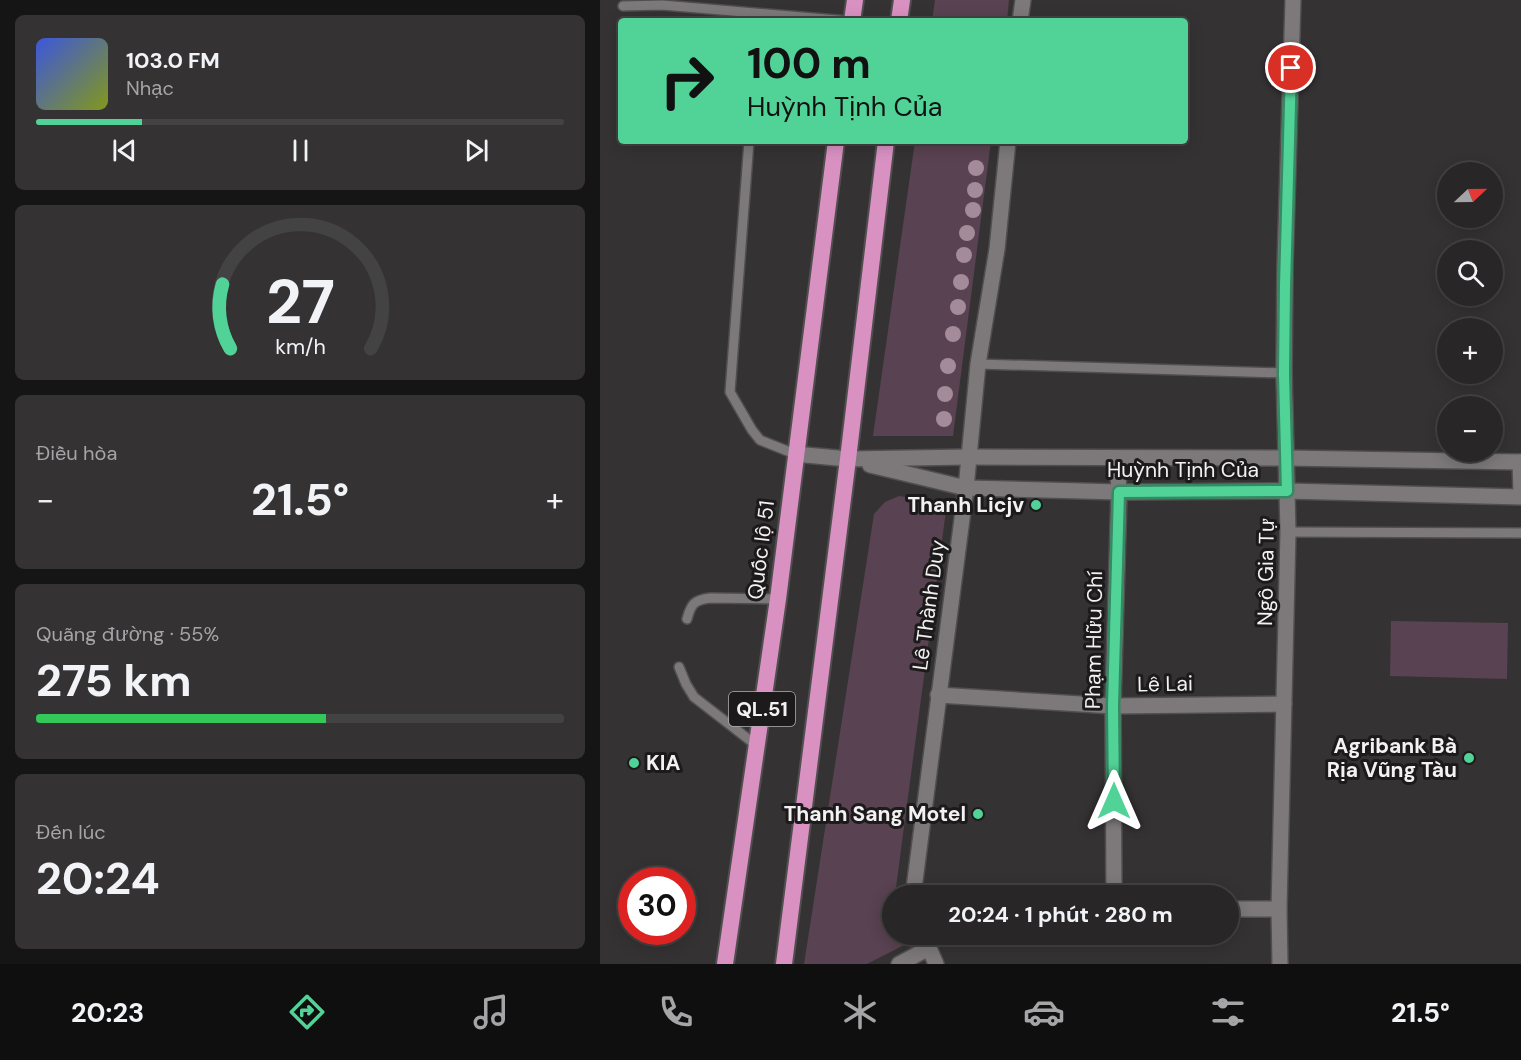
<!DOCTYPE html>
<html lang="vi">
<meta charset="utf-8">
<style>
body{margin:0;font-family:"DM Sans",sans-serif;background:#343233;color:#f1f3f6;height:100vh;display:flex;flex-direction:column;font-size:22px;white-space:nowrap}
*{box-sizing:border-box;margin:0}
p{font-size:20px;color:#a5a5a7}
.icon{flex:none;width:33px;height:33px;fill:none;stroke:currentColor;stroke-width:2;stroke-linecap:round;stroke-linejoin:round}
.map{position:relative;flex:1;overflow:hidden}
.drawer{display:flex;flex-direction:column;gap:15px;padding:15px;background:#161515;width:600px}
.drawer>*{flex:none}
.hud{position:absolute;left:18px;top:18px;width:570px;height:126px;border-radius:6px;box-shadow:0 3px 15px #0003,0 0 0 2px #444344;background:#51d398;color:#111;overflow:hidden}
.needle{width:39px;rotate:68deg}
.tools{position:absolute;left:837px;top:162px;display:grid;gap:12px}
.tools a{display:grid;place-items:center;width:66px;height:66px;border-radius:50%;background:#282627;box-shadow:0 3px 15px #0003,0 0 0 2px #444344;font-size:30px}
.speed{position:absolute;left:18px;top:867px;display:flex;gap:12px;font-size:30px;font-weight:700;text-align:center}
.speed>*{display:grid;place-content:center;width:78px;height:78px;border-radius:50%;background:#282627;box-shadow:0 3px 15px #0003,0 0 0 2px #444344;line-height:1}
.speed .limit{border:9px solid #d22;background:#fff;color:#111}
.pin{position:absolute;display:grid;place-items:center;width:51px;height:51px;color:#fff;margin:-26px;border:3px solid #fff;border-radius:50%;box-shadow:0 2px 6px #0007}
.me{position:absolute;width:66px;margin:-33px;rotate:0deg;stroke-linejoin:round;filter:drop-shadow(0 0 4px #0008)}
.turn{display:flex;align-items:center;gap:21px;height:126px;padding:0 30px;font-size:27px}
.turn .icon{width:78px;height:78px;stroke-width:2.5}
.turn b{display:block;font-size:42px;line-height:51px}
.big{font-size:45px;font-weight:700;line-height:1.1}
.drawer .tile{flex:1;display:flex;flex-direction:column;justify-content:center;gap:9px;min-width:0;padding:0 21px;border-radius:9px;background:#343233}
.drawer .dial{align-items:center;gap:0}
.dial svg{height:156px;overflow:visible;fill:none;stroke:#444344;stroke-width:7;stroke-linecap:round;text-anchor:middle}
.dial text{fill:#f1f3f6;stroke:none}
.song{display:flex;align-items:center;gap:18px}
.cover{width:72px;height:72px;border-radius:9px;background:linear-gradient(135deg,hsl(230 70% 55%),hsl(70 70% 35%))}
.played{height:6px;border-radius:3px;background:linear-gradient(90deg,#51d398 20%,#444344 20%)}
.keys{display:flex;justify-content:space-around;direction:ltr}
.heat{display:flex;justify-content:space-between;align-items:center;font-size:33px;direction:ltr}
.charge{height:9px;border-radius:4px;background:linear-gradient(90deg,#34c759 55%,#444344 0)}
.trip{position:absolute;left:282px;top:885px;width:357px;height:60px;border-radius:30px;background:#282627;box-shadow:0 3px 15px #0003,0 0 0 2px #444344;font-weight:700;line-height:60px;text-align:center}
.tab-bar{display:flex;height:96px;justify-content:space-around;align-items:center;background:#100f10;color:#a5a5a7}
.tab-bar .icon{width:42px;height:42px}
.tab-bar .active{color:#51d398}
.tab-bar b{font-size:27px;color:#f1f3f6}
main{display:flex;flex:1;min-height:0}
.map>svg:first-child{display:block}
.green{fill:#594251}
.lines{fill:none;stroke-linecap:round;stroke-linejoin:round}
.service-casing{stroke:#504e4f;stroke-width:12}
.minor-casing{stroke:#504e4f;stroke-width:18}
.tertiary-casing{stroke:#504e4f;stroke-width:18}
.trunk-casing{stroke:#504e4f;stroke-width:20}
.service{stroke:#7d797b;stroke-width:9}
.minor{stroke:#7d797b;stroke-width:15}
.tertiary{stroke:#7d797b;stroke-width:15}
.trunk{stroke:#d991c2;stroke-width:16}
.tree{fill:#a48b9a}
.route-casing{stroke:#358963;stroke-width:15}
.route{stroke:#51d398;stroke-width:10}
.poi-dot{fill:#51d398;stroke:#1c1a1b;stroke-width:2}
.labels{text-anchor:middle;stroke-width:6;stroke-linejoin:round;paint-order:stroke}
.shield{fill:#1c1a1b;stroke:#b2b0b2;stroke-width:1.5}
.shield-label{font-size:20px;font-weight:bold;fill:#f3f1f2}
.street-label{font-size:21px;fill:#f3f1f2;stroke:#1c1a1b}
.poi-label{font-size:21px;font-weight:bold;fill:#f3f1f2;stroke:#1c1a1b;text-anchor:end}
</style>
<main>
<section class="drawer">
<div class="tile">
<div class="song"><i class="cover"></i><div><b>103.0 FM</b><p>Nhạc</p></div></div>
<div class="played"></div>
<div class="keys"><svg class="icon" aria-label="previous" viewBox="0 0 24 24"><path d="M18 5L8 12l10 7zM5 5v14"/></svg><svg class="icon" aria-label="pause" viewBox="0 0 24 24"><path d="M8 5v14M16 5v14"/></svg><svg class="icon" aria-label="next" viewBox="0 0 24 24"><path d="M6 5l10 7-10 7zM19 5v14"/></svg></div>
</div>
<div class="tile dial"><svg viewBox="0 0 100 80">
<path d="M14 69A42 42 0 1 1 86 69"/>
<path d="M14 69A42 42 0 0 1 10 36" stroke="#51d398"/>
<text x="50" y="56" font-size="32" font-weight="700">27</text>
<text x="50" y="72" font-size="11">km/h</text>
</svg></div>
<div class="tile"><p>Điều hòa</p>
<div class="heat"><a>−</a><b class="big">21.5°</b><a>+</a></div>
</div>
<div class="tile"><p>Quãng đường · 55%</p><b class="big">275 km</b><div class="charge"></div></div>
<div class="tile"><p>Đến lúc</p><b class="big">20:24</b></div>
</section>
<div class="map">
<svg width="921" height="964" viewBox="0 0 921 964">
<rect width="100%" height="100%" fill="#353234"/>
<g class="green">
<path d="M335,0H409L407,21H332Z"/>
<path d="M315,141H391L353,436H273Z"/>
<path d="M299,496L347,503L295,895L292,896V934L304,935L308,943L267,964H204L274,514L285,502Z"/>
<path d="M791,621L908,623L907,679L790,676Z"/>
</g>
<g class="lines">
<defs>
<g id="service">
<path d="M23,6L62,5L249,21"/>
<path d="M149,141L130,392L152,430L160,440L195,454"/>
<path d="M378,364L684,373"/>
<path d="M688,532L921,533"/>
<path d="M87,619C91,604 94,600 110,598L178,599"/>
<path d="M79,667L86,684L94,697L156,745"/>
</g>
<g id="minor">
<path d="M420,21L423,0"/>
<path d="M195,454L248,459L369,457L686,458L921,462"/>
<path d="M270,465L366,488L519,492L687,491L921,497"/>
<path d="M338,695L513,706L684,704"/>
<path d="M313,896L366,488L378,364L397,249L408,141"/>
<path d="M514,896L513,706L519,492L517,458"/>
<path d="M628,909H679"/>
<path d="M323,934L336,964"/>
<path d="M299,964L329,948"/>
<path d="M680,964L679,909L688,532L684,373L685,265L693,0"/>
</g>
<path id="tertiary" d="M920,462L921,493"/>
<g id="trunk">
<path d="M252,21L255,0"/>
<path d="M299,21L302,0"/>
<path d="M125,964L178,599L236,141"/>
<path d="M184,964L248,459L286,141"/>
</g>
</defs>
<use href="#service" class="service-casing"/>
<use href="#minor" class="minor-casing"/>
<use href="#tertiary" class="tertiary-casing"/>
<use href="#trunk" class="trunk-casing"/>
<use href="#service" class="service"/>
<use href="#minor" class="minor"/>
<use href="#tertiary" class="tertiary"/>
<use href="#trunk" class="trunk"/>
</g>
<g class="tree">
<circle cx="376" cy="168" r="8"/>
<circle cx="375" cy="190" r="8"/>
<circle cx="373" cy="210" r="8"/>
<circle cx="367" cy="233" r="8"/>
<circle cx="364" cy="255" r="8"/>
<circle cx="361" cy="282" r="8"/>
<circle cx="358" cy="307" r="8"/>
<circle cx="353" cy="334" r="8"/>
<circle cx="348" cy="366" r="8"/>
<circle cx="345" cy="394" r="8"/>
<circle cx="344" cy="419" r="8"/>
</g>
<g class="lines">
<defs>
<path id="route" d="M514,801L513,706L519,492L687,491L684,374L685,286L691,68"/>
</defs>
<use href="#route" class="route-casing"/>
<use href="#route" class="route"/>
</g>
<g class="poi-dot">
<circle cx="436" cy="505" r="6"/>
<circle cx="869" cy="758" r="6"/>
<circle cx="34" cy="763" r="6"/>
<circle cx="378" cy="814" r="6"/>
</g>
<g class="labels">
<rect class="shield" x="129" y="692" width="66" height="34" rx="4.5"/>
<g class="shield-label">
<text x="162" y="716">QL.51</text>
</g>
<g class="street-label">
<text x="583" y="477">Huỳnh Tịnh Của</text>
<text transform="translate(161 550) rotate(-83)" y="7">Quốc lộ 51</text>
<text transform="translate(666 572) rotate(-89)" y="7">Ngô Gia Tự</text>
<text transform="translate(329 605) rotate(-82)" y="7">Lê Thành Duy</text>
<text transform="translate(494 640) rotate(-89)" y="7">Phạm Hữu Chí</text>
<text transform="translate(565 684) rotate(-1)" y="7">Lê Lai</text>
</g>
<g class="poi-label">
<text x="424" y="512">Thanh Licjv</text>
<text x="857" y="753">Agribank Bà<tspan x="857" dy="24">Rịa Vũng Tàu</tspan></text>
<text x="46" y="770" text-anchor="start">KIA</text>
<text x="366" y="821">Thanh Sang Motel</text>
</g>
</g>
</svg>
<div class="tools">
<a><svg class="needle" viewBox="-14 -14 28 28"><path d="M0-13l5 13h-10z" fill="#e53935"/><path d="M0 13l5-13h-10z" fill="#a5a5a7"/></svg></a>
<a><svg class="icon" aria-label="search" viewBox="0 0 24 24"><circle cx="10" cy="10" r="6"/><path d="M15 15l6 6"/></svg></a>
<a>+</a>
<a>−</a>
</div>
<div class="speed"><div class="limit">30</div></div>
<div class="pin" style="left:691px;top:68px;background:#d93025"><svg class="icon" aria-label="arrive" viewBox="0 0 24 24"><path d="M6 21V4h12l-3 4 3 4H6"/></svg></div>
<svg class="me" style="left:514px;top:801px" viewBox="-20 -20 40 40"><path d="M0-17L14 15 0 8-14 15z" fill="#51d398" stroke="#fff" stroke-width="4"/></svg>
<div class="trip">20:24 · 1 phút · 280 m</div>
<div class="hud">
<div class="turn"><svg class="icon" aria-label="right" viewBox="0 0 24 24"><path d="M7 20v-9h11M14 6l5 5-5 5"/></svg><div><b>100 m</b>Huỳnh Tịnh Của</div></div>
</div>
</div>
</main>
<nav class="tab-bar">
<b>20:23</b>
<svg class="icon active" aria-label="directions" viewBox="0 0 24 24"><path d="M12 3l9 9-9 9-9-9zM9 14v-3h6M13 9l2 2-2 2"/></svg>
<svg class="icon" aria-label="music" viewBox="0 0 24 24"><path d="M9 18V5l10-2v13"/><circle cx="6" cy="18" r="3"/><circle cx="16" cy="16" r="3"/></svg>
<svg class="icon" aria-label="phone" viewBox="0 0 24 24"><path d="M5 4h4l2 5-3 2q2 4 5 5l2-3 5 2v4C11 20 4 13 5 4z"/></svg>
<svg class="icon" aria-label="climate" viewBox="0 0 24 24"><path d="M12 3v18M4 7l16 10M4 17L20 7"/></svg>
<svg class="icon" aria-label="car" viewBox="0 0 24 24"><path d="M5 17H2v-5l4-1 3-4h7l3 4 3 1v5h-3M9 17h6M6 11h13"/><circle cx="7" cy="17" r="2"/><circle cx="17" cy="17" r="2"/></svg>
<svg class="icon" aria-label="filters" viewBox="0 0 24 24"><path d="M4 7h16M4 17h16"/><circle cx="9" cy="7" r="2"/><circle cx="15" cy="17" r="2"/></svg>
<b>21.5°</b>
</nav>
